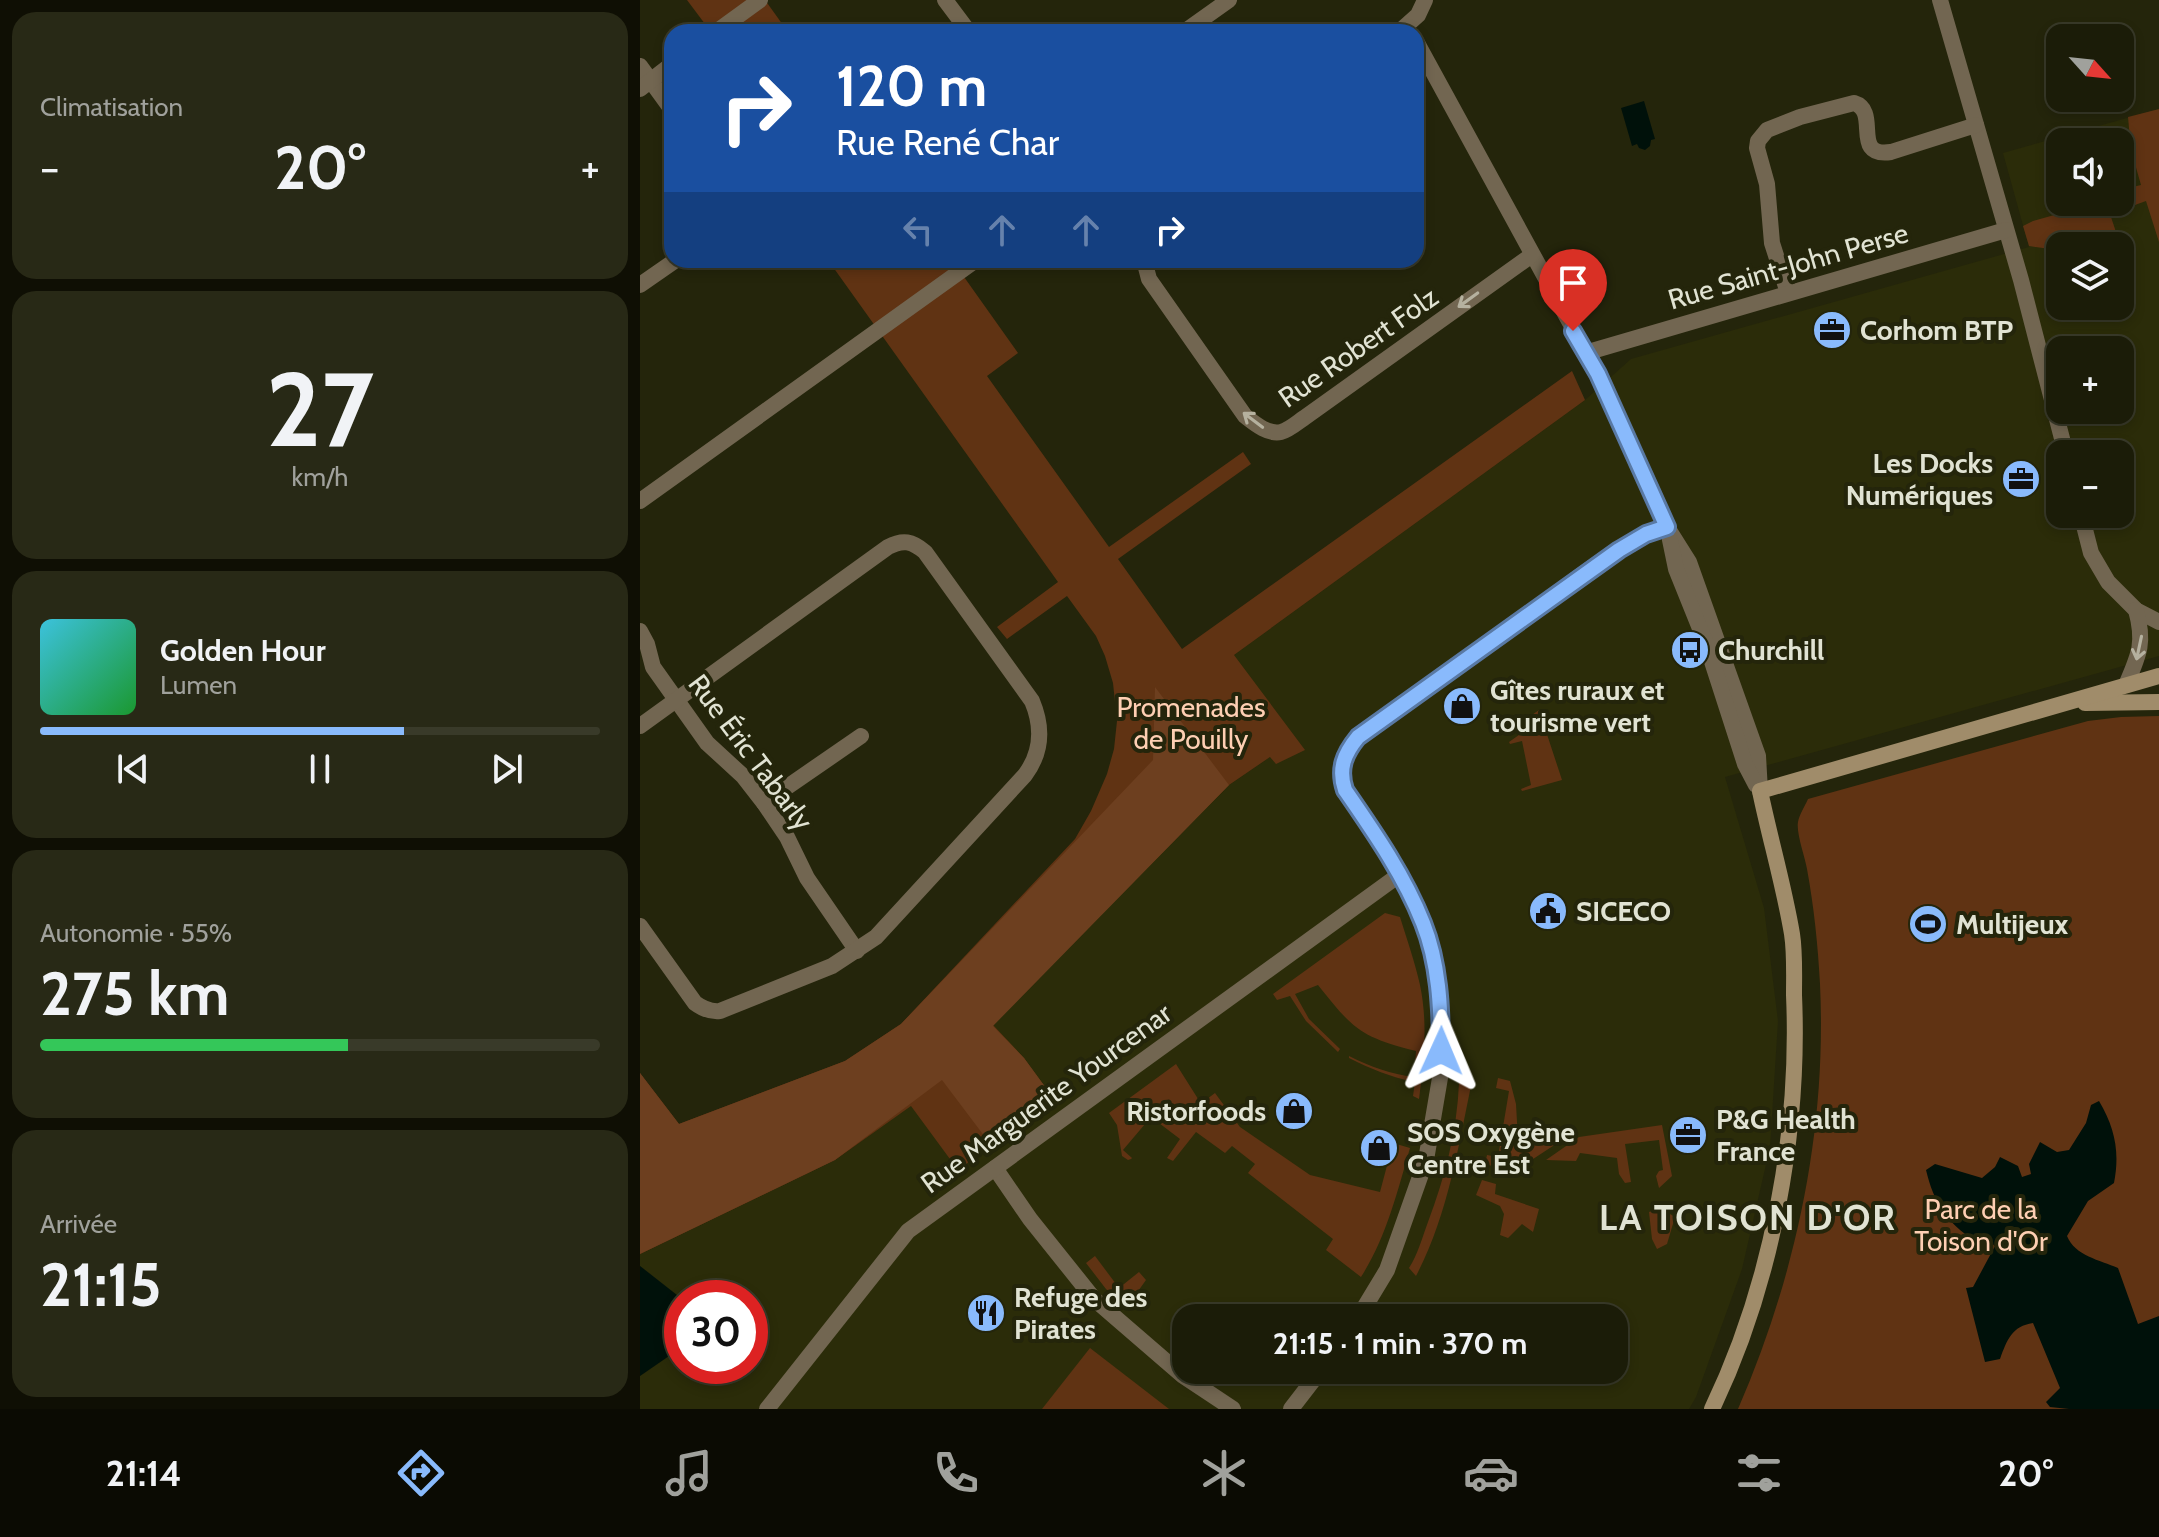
<!DOCTYPE html>
<html lang="fr">
<meta charset="utf-8">
<style>
body{margin:0;font-family:Cabin,sans-serif;background:#282916;color:#f1f3f6;height:100vh;display:flex;flex-direction:column;font-size:30px;white-space:nowrap}
*{box-sizing:border-box;margin:0}
p{font-size:26px;color:#a0a19c}
.icon{flex:none;width:44px;height:44px;fill:none;stroke:currentColor;stroke-width:2;stroke-linecap:round;stroke-linejoin:round}
.map{position:relative;flex:1;overflow:hidden}
.sheet{display:flex;flex-direction:column;gap:12px;padding:12px;background:#0f0f04;width:640px}
.sheet>*{flex:none}
.banner{position:absolute;left:24px;top:24px;width:760px;height:244px;border-radius:24px;box-shadow:0 4px 12px #0003,0 0 0 2px #393a29;background:#1a4fa0;color:#fff;overflow:hidden}
.needle{width:52px;rotate:117deg}
.controls{position:absolute;left:1406px;top:24px;display:grid;gap:16px}
.controls a{display:grid;place-items:center;width:88px;height:88px;border-radius:16px;background:#1b1c08;box-shadow:0 4px 12px #0003,0 0 0 2px #393a29;font-size:40px}
.speed{position:absolute;left:24px;top:1280px;display:flex;gap:16px;font-size:40px;font-weight:700;text-align:center}
.speed>*{display:grid;place-content:center;width:104px;height:104px;border-radius:50%;background:#1b1c08;box-shadow:0 4px 12px #0003,0 0 0 2px #393a29;line-height:1}
.speed .limit{border:12px solid #d22;background:#fff;color:#111}
.pin{position:absolute;display:grid;place-items:center;width:68px;height:68px;color:#fff;margin:-82px -34px;border-radius:50% 50% 50% 0;rotate:-45deg;box-shadow:0 0 8px #0007}
.pin .icon{rotate:45deg}
.me{position:absolute;width:88px;margin:-44px;rotate:1deg;stroke-linejoin:round;filter:drop-shadow(0 0 6px #0008)}
.turn{display:flex;align-items:center;gap:28px;height:168px;padding:0 40px;font-size:36px}
.turn .icon{width:104px;height:104px;stroke-width:2.5}
.turn b{display:block;font-size:56px;line-height:68px}
.lanes{display:flex;align-items:center;height:76px;padding:0 40px;background:#0003;justify-content:center;gap:40px;direction:ltr}
.lanes .off{opacity:.35}
.big{font-size:60px;font-weight:700;line-height:1.1}
.sheet .card{flex:1;display:flex;flex-direction:column;justify-content:center;gap:12px;min-width:0;padding:0 28px;border-radius:24px;background:#282916}
.sheet .dial{align-items:center;gap:0}
.dial b{font-size:104px;line-height:1}
.song{display:flex;align-items:center;gap:24px}
.cover{width:96px;height:96px;border-radius:12px;background:linear-gradient(135deg,hsl(190 70% 55%),hsl(130 70% 35%))}
.played{height:8px;border-radius:4px;background:linear-gradient(90deg,#89bafc 65%,#393a29 65%)}
.keys{display:flex;justify-content:space-around;direction:ltr}
.heat{display:flex;justify-content:space-between;align-items:center;font-size:44px;direction:ltr}
.charge{height:12px;border-radius:6px;background:linear-gradient(90deg,#34c759 55%,#393a29 0)}
.trip{position:absolute;left:532px;top:1304px;width:456px;height:80px;border-radius:24px;background:#1b1c08;box-shadow:0 4px 12px #0003,0 0 0 2px #393a29;font-weight:700;line-height:80px;text-align:center}
.menu{display:flex;height:128px;justify-content:space-around;align-items:center;background:#0b0b03;color:#a0a19c}
.menu .icon{width:56px;height:56px}
.menu .selected{color:#89bafc}
.menu b{font-size:36px;color:#f1f3f6}
main{display:flex;flex:1;min-height:0}
.map>svg:first-child{display:block}
.built{fill:#2b2c09;fill-rule:evenodd}
.green{fill:#603313}
.forest{fill:#6d3f1f}
.water{fill:#00110a}
.lines{fill:none;stroke-linecap:round;stroke-linejoin:round}
.street{stroke:#726651;stroke-width:16}
.secondary{stroke:#a08c6a;stroke-width:16}
.oneway{stroke:#b5b19f}
.route-casing{stroke:#5979a4;stroke-width:20}
.route{stroke:#89bafc;stroke-width:14}
.labels{text-anchor:middle;stroke-width:8;stroke-linejoin:round;paint-order:stroke}
.street-label{font-size:28px;fill:#e1e3d3;stroke:#24250b}
.poi-label{font-size:28px;font-weight:bold;fill:#e1e3d3;stroke:#24250b;text-anchor:start}
.park-label{font-size:28px;fill:#fecfb3;stroke:#24250b}
.district-label{font-size:36px;font-weight:bold;letter-spacing:2px;fill:#e1e3d3;stroke:#24250b}
</style>
<main>
<section class="sheet">
<div class="card"><p>Climatisation</p>
<div class="heat"><a>−</a><b class="big">20°</b><a>+</a></div>
</div>
<div class="card dial"><b>27</b><p>km/h</p></div>
<div class="card">
<div class="song"><i class="cover"></i><div><b>Golden Hour</b><p>Lumen</p></div></div>
<div class="played"></div>
<div class="keys"><svg class="icon" aria-label="previous" viewBox="0 0 24 24"><path d="M18 5L8 12l10 7zM5 5v14"/></svg><svg class="icon" aria-label="pause" viewBox="0 0 24 24"><path d="M8 5v14M16 5v14"/></svg><svg class="icon" aria-label="next" viewBox="0 0 24 24"><path d="M6 5l10 7-10 7zM19 5v14"/></svg></div>
</div>
<div class="card"><p>Autonomie · 55%</p><b class="big">275 km</b><div class="charge"></div></div>
<div class="card"><p>Arrivée</p><b class="big">21:15</b></div>
</section>
<div class="map">
<svg width="1519" height="1409" viewBox="0 0 1519 1409">
<rect width="100%" height="100%" fill="#24250b"/>
<path class="built" d="M1519,109V656L1085,777L1124,908L1138,1021L1130,1147L1102,1269L1056,1397L1049,1409H0V1376L42,1347V1366H110V1298L42,1299L0,1266V1254L195,1160L271,1105L384,1058L352,1026L589,785L630,757L594,655L945,400L991,359L1389,247L1363,153ZM1420,142H1480V202H1420ZM1420,246H1480V306H1420ZM1420,350H1480V410H1420ZM1420,454H1480V514H1420ZM546,1318H974V1370H546Z"/>
<g class="green">
<path d="M47,0H125L148,32H71Z"/>
<path d="M1519,109V242L1506,201L1470,214L1476,232L1410,249L1389,246L1383,226L1393,221L1432,210L1431,204L1436,202H1480V190L1501,185L1491,150L1488,117Z"/>
<path d="M188,260H312L378,353L347,376L469,547L603,452L611,464L478,559L542,649L932,371L945,400L594,655L665,750L636,764L630,757L589,785L353,1025L384,1058L414,1099L318,1170L271,1106L195,1160L0,1254V1073L39,1124L205,1061L261,1024L435,839L451,811L467,774L474,749L477,721L473,683L465,656L456,636L427,596L367,639L357,627L418,582Z"/>
<path d="M899,710L922,780L882,791L881,789L891,785L882,741L870,744L869,742L896,723L892,715Z"/>
<path d="M1519,716V1409H1098C1156,1275 1187,1131 1180,984C1178,946 1174,907 1167,869C1165,857 1156,833 1158,822C1159,815 1165,806 1168,799L1448,721L1481,717Z"/>
<path d="M745,913L760,917C767,940 775,962 780,985C788,1023 784,1061 779,1099L773,1096L775,1082C750,1077 731,1069 709,1058V1056C731,1067 751,1074 774,1077L776,1051C720,1037 713,1029 678,985L655,994L669,1019L700,1049L698,1052L666,1021L650,996L637,1000L633,994Z"/>
<path d="M536,1064L560,1102H563L575,1093L600,1127L670,1175L740,1192L753,1143L770,1148C757,1193 746,1238 721,1277L686,1250L693,1239L608,1173L615,1164L592,1146L585,1153L556,1132L533,1161L527,1158L540,1139L511,1117L483,1150L492,1158L491,1159L488,1160L482,1156L477,1125L469,1113Z"/>
<path d="M858,1078L870,1081L876,1104L878,1140L915,1137L919,1140V1142L887,1163L868,1157L863,1169L845,1164L847,1155L858,1157L869,1091L856,1088Z"/>
<path d="M832,1081C818,1148 808,1215 776,1276L769,1268C778,1254 782,1238 788,1222C805,1177 817,1131 819,1083Z"/>
<path d="M1022,1125L1032,1176L1019,1188L1016,1176L1019,1171L1023,1170L1019,1140L985,1144L991,1182L985,1183L979,1174L977,1158L940,1153L936,1161L906,1160L939,1137Z"/>
<path d="M842,1180L856,1184L855,1194L899,1209L893,1232L882,1224L868,1238L860,1235L864,1214L860,1206L836,1195Z"/>
<path d="M1015,1210H1023L1035,1217L1027,1244L1017,1249L1012,1239L1009,1212Z"/>
<path d="M455,1256L479,1288L499,1272L506,1280L486,1308L466,1289L446,1263Z"/>
<path d="M450,1348L529,1409H402Z"/>
</g>
<path class="forest" d="M515,687L589,785L353,1026L384,1058L414,1099L348,1141L302,1080L195,1160L0,1254V1073L39,1124L205,1061L261,1024L513,760Z"/>
<g class="water">
<path d="M1004,101L1015,139L1011,140L1010,146L1005,150L999,148L997,144L992,146L981,108Z"/>
<path d="M1459,1101C1475,1128 1480,1152 1474,1183L1448,1201L1427,1236C1435,1256 1460,1260 1478,1268L1498,1324L1519,1316V1409H1429L1410,1407L1406,1402L1420,1388L1393,1323C1372,1326 1367,1340 1360,1359L1345,1362L1326,1288L1333,1287L1355,1246L1346,1239L1335,1241C1306,1222 1294,1203 1286,1170L1295,1164L1342,1178L1355,1167L1360,1157L1378,1166L1382,1177L1391,1174L1389,1164L1400,1142L1417,1152L1429,1150L1446,1123L1451,1105Z"/>
<path d="M0,1266L42,1299V1347L0,1376Z"/>
</g>
<g class="lines">
<g class="street">
<path d="M305,0L329,32"/>
<path d="M1300,0L1381,280L1426,454"/>
<path d="M76,32L120,0"/>
<path d="M544,32L589,0"/>
<path d="M759,32L778,15L785,0"/>
<path d="M776,41L958,374L1027,527L1049,562L1118,756L1120,791"/>
<path d="M0,66L32,110"/>
<path d="M0,89L32,64"/>
<path d="M504,260L509,279L605,416C614,423 628,435 641,432C649,430 658,422 664,418L892,255"/>
<path d="M0,285L36,260"/>
<path d="M1148,293L1132,243L1127,184L1117,148L1118,141L1127,130L1160,117L1214,103C1241,111 1210,158 1251,152L1336,125"/>
<path d="M945,353L1366,230"/>
<path d="M0,501L336,260"/>
<path d="M1441,514L1451,553L1468,582L1496,610L1519,622"/>
<path d="M1030,540L1036,569L1067,646L1105,764L1116,785"/>
<path d="M0,631L7,644L13,667L67,743L103,776L124,803L147,837L167,878L217,951"/>
<path d="M1486,685C1499,655 1505,643 1496,610"/>
<path d="M0,726L248,547C263,539 272,541 285,552L392,701C403,727 402,752 385,775L236,937L192,966L80,1011C70,1012 63,1009 55,1003L0,926"/>
<path d="M124,803L221,736"/>
<path d="M355,1168L390,1219L454,1299L542,1375L593,1409"/>
<path d="M718,1318L747,1270L786,1160L801,1072V1008L792,955L784,924L746,850L705,790C698,769 704,754 718,737C781,692 844,645 907,600C945,573 983,541 1027,527"/>
<path d="M127,1409L268,1231L759,875"/>
<path d="M651,1409L681,1370"/>
</g>
<g class="secondary">
<path d="M1445,703L1519,702"/>
<path d="M1072,1409C1132,1284 1160,1133 1154,995C1154,975 1155,953 1152,934C1144,886 1130,839 1120,791L1519,676"/>
</g>
</g>
<defs><path id="oneway-shaft" d="M-6 0H5M1.5-3L5.5 0L1.5 3" fill="none" stroke-width="1.6" stroke-linecap="round" stroke-linejoin="round" transform="scale(2)"/></defs>
<g class="oneway">
<use href="#oneway-shaft" transform="translate(828 300) rotate(144)"/>
<use href="#oneway-shaft" transform="translate(613 420) rotate(-143)"/>
<use href="#oneway-shaft" transform="translate(1499 648) rotate(102)"/>
</g>
<g class="lines">
<defs>
<path id="route" d="M801,1051C801,1008 799,963 783,923C764,875 734,832 705,790C698,769 704,754 718,737L979,550L1006,534L1027,527L958,374L933,331"/>
</defs>
<use href="#route" class="route-casing"/>
<use href="#route" class="route"/>
</g>
<defs>
<symbol id="office-disc" viewBox="-11 -11 22 22"><circle r="9.5" fill="#89bafc" stroke="#24250b"/><path d="M-6-3h4V-5.5h4V-3h4V5H-6ZM-1-4.5V-3h2v-1.5ZM-6 0V1H6V0Z" fill="#111"/></symbol>
<symbol id="bus-disc" viewBox="-11 -11 22 22"><circle r="9.5" fill="#89bafc" stroke="#24250b"/><path d="M-5-6H5V4H4V6H2V4H-2V6H-4V4H-5ZM-3.5-4V0h7V-4ZM-3.5 1.2v1.5H-2V1.2ZM2 1.2v1.5H3.5V1.2Z" fill="#111"/></symbol>
<symbol id="shop-disc" viewBox="-11 -11 22 22"><circle r="9.5" fill="#89bafc" stroke="#24250b"/><path d="M-5-2.5h2.3a2.7 3.5 0 0 1 5.4 0H5L5.5 6h-11ZM-1.5-2.5h3a1.5 2.3 0 0 0-3 0Z" fill="#111"/></symbol>
<symbol id="civic-disc" viewBox="-11 -11 22 22"><circle r="9.5" fill="#89bafc" stroke="#24250b"/><path d="M-.6-6.5H3V-4.5H.6V-3L4-1V1h2V6H-6V1h2V-1L-.6-3ZM-1.2 2.5V6h2.4V2.5Z" fill="#111"/></symbol>
<symbol id="stadium-disc" viewBox="-11 -11 22 22"><circle r="9.5" fill="#89bafc" stroke="#24250b"/><path d="M0-5a6.5 5 0 1 0 0 10a6.5 5 0 1 0 0-10ZM-3.5-1.8h7v3.6h-7Z" fill="#111"/></symbol>
<symbol id="restaurant-disc" viewBox="-11 -11 22 22"><circle r="9.5" fill="#89bafc" stroke="#24250b"/><path d="M-5-6h1v4h1v-4h1v4h1v-4h1v5L-1.5 .5V6h-2V.5L-5-1ZM5-6V6H3V1.5H1.5Q1.5-4 5-6Z" fill="#111"/></symbol>
</defs>
<g fill-rule="evenodd">
<use href="#office-disc" x="1170" y="308" width="44" height="44"/>
<use href="#office-disc" x="1359" y="457" width="44" height="44"/>
<use href="#bus-disc" x="1028" y="628" width="44" height="44"/>
<use href="#shop-disc" x="800" y="684" width="44" height="44"/>
<use href="#civic-disc" x="886" y="889" width="44" height="44"/>
<use href="#stadium-disc" x="1266" y="902" width="44" height="44"/>
<use href="#shop-disc" x="632" y="1089" width="44" height="44"/>
<use href="#office-disc" x="1026" y="1113" width="44" height="44"/>
<use href="#shop-disc" x="717" y="1126" width="44" height="44"/>
<use href="#restaurant-disc" x="324" y="1291" width="44" height="44"/>
</g>
<g class="labels">
<g class="street-label">
<text transform="translate(1148 266) rotate(-16)" y="10">Rue Saint-John Perse</text>
<text transform="translate(718 347) rotate(-35)" y="10">Rue Robert Folz</text>
<text transform="translate(111 752) rotate(53)" y="10">Rue Éric Tabarly</text>
<text transform="translate(406 1098) rotate(-36)" y="10">Rue Marguerite Yourcenar</text>
</g>
<g class="poi-label">
<text x="1220" y="340">Corhom BTP</text>
<text x="1353" y="473" text-anchor="end">Les Docks<tspan x="1353" dy="32">Numériques</tspan></text>
<text x="1078" y="660">Churchill</text>
<text x="850" y="700">Gîtes ruraux et<tspan x="850" dy="32">tourisme vert</tspan></text>
<text x="936" y="921">SICECO</text>
<text x="1316" y="934">Multijeux</text>
<text x="626" y="1121" text-anchor="end">Ristorfoods</text>
<text x="1076" y="1129">P&amp;G Health<tspan x="1076" dy="32">France</tspan></text>
<text x="767" y="1142">SOS Oxygène<tspan x="767" dy="32">Centre Est</tspan></text>
<text x="374" y="1307">Refuge des<tspan x="374" dy="32">Pirates</tspan></text>
</g>
<g class="park-label">
<text x="551" y="717">Promenades<tspan x="551" dy="32">de Pouilly</tspan></text>
<text x="1341" y="1219">Parc de la<tspan x="1341" dy="32">Toison d'Or</tspan></text>
</g>
<g class="district-label">
<text x="1108" y="1230">LA TOISON D'OR</text>
</g>
</g>
</svg>
<div class="controls">
<a><svg class="needle" viewBox="-14 -14 28 28"><path d="M0-13l5 13h-10z" fill="#e53935"/><path d="M0 13l5-13h-10z" fill="#a0a19c"/></svg></a>
<a><svg class="icon" aria-label="sound" viewBox="0 0 24 24"><path d="M4 9h4l5-4v14l-5-4H4zM17 9q2 3 0 6"/></svg></a>
<a><svg class="icon" aria-label="layers" viewBox="0 0 24 24"><path d="M12 4l9 5-9 5-9-5zM3 14l9 5 9-5"/></svg></a>
<a>+</a>
<a>−</a>
</div>
<div class="speed"><div class="limit">30</div></div>
<div class="pin" style="left:933px;top:331px;background:#d93025"><svg class="icon" aria-label="arrive" viewBox="0 0 24 24"><path d="M6 21V4h12l-3 4 3 4H6"/></svg></div>
<svg class="me" style="left:801px;top:1051px" viewBox="-20 -20 40 40"><path d="M0-17L14 15 0 8-14 15z" fill="#89bafc" stroke="#fff" stroke-width="4"/></svg>
<div class="trip">21:15 · 1 min · 370 m</div>
<div class="banner">
<div class="turn"><svg class="icon" aria-label="right" viewBox="0 0 24 24"><path d="M7 20v-9h11M14 6l5 5-5 5"/></svg><div><b>120 m</b>Rue René Char</div></div>
<div class="lanes"><svg class="icon off" aria-label="left" viewBox="0 0 24 24"><path d="M17 20v-9H6M10 6l-5 5 5 5"/></svg><svg class="icon off" aria-label="ahead" viewBox="0 0 24 24"><path d="M12 20V5M6 11l6-6 6 6"/></svg><svg class="icon off" aria-label="ahead" viewBox="0 0 24 24"><path d="M12 20V5M6 11l6-6 6 6"/></svg><svg class="icon" aria-label="right" viewBox="0 0 24 24"><path d="M7 20v-9h11M14 6l5 5-5 5"/></svg></div>
</div>
</div>
</main>
<nav class="menu">
<b>21:14</b>
<svg class="icon selected" aria-label="directions" viewBox="0 0 24 24"><path d="M12 3l9 9-9 9-9-9zM9 14v-3h6M13 9l2 2-2 2"/></svg>
<svg class="icon" aria-label="music" viewBox="0 0 24 24"><path d="M9 18V5l10-2v13"/><circle cx="6" cy="18" r="3"/><circle cx="16" cy="16" r="3"/></svg>
<svg class="icon" aria-label="phone" viewBox="0 0 24 24"><path d="M5 4h4l2 5-3 2q2 4 5 5l2-3 5 2v4C11 20 4 13 5 4z"/></svg>
<svg class="icon" aria-label="climate" viewBox="0 0 24 24"><path d="M12 3v18M4 7l16 10M4 17L20 7"/></svg>
<svg class="icon" aria-label="car" viewBox="0 0 24 24"><path d="M5 17H2v-5l4-1 3-4h7l3 4 3 1v5h-3M9 17h6M6 11h13"/><circle cx="7" cy="17" r="2"/><circle cx="17" cy="17" r="2"/></svg>
<svg class="icon" aria-label="filters" viewBox="0 0 24 24"><path d="M4 7h16M4 17h16"/><circle cx="9" cy="7" r="2"/><circle cx="15" cy="17" r="2"/></svg>
<b>20°</b>
</nav>
